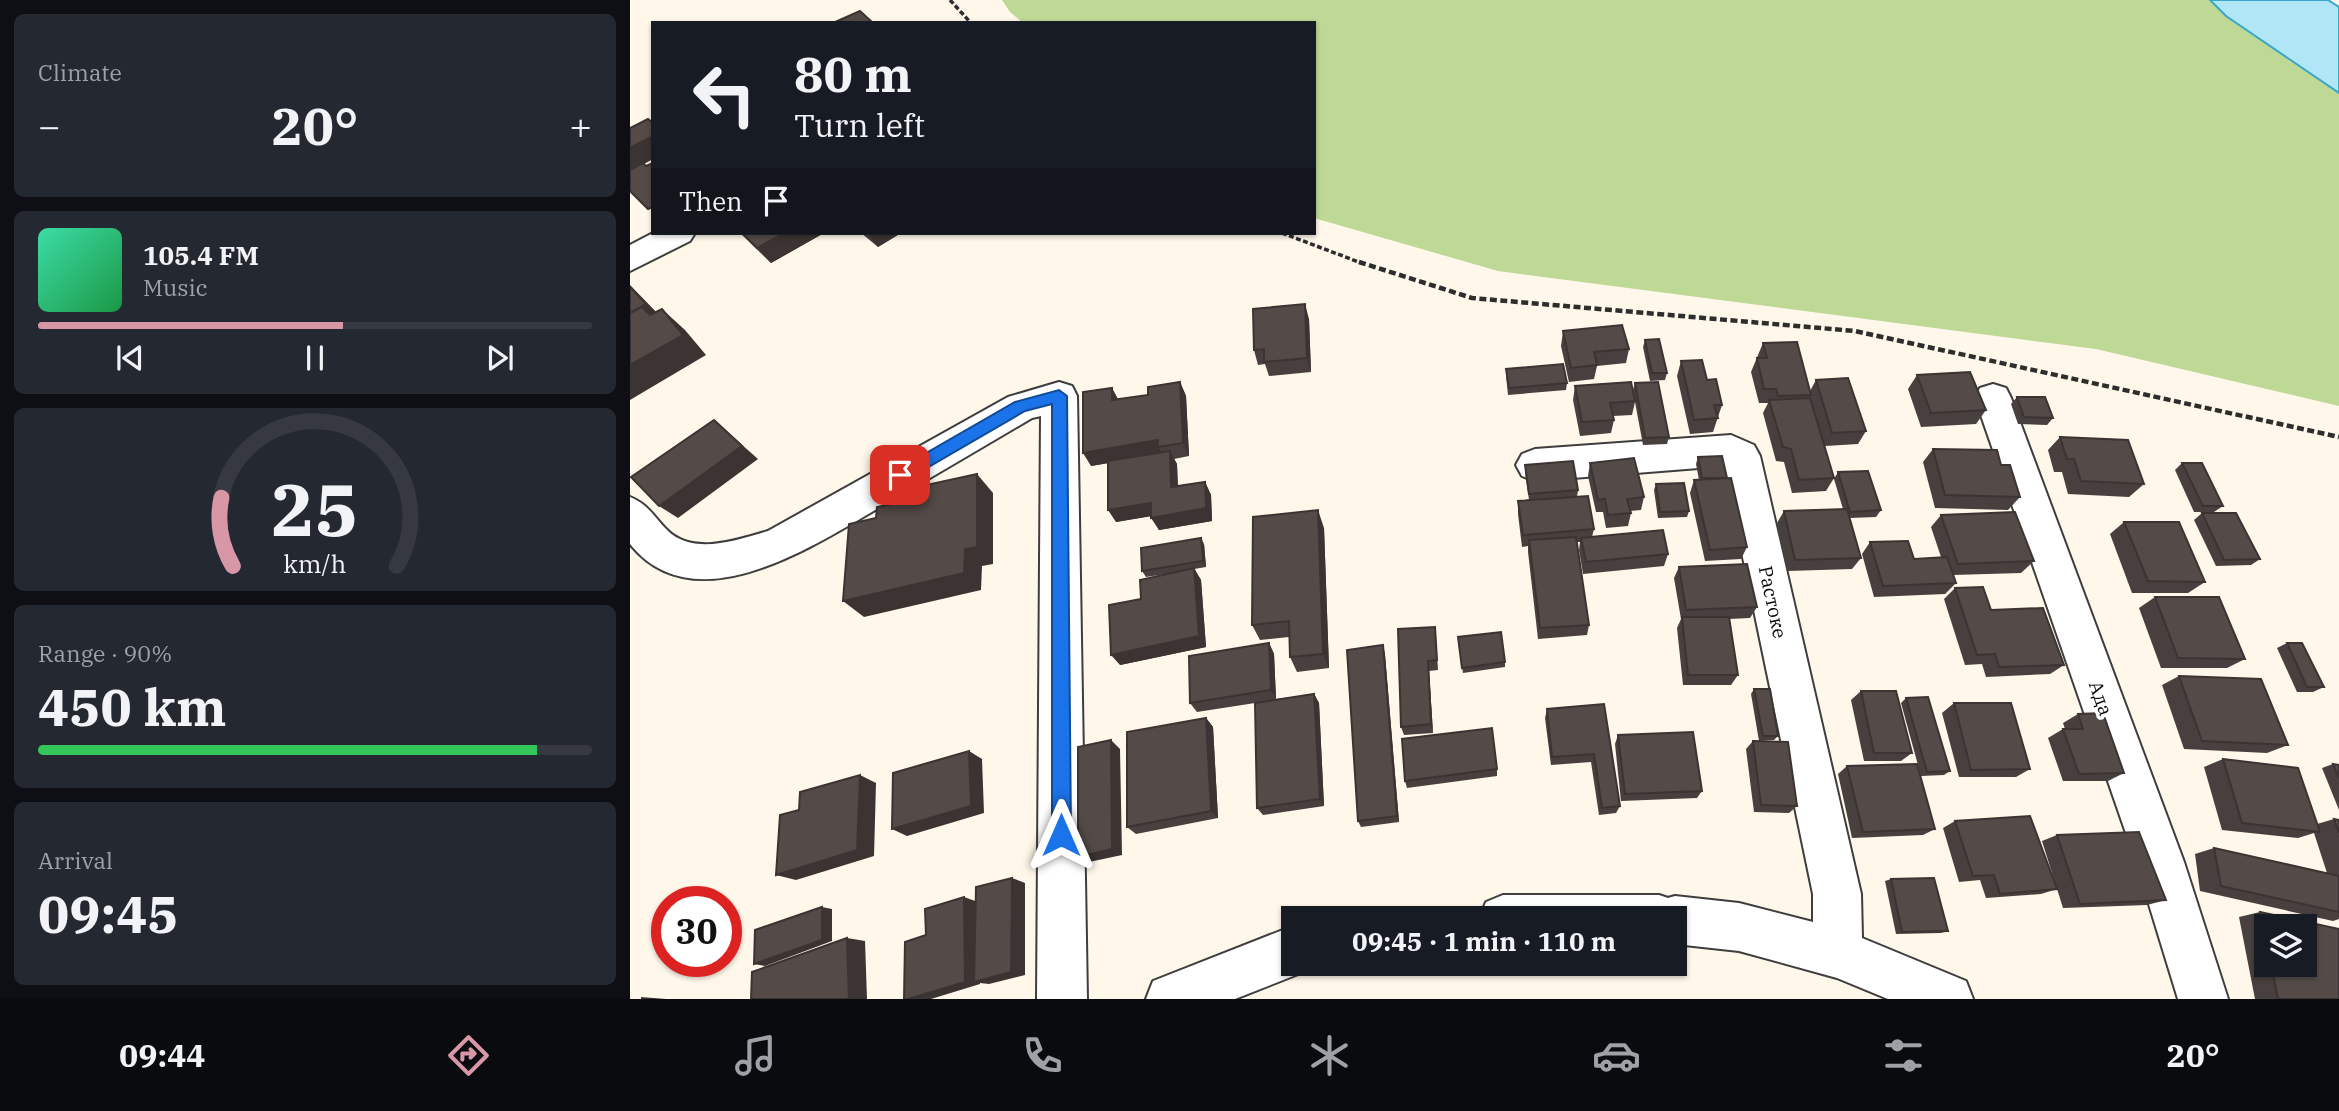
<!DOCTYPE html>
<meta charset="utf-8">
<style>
body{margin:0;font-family:"IBM Plex Serif",serif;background:#242831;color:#f1f3f6;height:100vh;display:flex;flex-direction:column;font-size:26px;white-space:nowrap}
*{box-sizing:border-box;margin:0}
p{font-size:23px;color:#9ea1a6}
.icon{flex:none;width:38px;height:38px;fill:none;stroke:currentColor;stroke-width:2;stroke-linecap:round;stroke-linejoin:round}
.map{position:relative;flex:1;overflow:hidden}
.side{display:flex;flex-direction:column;gap:14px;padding:14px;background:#0d0f14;width:630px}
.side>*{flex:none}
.guide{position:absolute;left:21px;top:21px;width:665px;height:214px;border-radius:0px;box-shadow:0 2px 5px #0004;background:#171b24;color:#f1f3f6;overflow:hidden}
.fabs{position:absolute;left:1624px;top:914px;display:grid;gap:14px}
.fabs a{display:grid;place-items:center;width:63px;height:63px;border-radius:0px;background:#171b24;box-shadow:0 2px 5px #0004;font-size:35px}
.speed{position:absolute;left:21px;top:886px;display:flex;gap:14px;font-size:35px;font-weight:700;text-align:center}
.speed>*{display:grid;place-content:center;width:91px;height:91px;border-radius:50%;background:#171b24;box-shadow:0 2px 5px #0004;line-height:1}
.speed .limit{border:10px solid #d22;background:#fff;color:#111}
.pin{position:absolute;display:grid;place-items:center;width:60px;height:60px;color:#fff;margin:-30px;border-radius:14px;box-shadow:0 4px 10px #0006}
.me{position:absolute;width:77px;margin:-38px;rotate:0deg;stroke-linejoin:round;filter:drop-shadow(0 0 5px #0008)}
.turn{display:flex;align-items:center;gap:24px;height:147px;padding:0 28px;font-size:32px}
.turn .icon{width:91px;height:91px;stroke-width:2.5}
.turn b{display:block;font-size:49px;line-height:60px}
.then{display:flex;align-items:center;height:66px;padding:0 28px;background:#0003;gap:14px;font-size:26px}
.big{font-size:52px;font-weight:700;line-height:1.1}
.side .card{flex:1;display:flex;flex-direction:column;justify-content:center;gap:10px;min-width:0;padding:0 24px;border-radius:10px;background:#242831}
.side .dial{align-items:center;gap:0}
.dial svg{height:182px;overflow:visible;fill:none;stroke:#363941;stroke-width:7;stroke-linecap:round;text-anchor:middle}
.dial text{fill:#f1f3f6;stroke:none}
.song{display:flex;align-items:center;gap:21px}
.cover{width:84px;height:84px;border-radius:10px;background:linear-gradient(135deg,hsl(160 70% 55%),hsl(140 70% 35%))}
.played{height:7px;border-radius:4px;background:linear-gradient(90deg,#d897a6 55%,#363941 55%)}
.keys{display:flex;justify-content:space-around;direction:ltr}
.heat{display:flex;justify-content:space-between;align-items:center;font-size:38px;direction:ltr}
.charge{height:10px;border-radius:5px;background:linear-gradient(90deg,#34c759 90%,#363941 0)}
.trip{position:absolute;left:651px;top:906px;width:406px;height:70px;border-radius:0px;background:#171b24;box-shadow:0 2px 5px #0004;font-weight:700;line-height:70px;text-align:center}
.tabs{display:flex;height:112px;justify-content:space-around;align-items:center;background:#090b0e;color:#9ea1a6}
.tabs .icon{width:49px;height:49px}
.tabs .selected{color:#d897a6}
.tabs b{font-size:32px;color:#f1f3f6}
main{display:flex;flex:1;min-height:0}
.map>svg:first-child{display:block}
.forest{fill:#bed895}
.water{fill:#b0e6f5;stroke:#38a7cb;stroke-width:2}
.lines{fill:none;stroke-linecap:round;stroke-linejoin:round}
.minor-casing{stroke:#3e3e3e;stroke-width:4}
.path-far1{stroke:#2d2d2d;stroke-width:3.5;stroke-dasharray:5 2.5;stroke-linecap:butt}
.path{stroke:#2d2d2d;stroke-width:4.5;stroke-dasharray:7 3.5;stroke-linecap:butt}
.minor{fill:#fff;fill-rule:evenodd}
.wall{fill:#48403e;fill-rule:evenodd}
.shaded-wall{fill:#3b3432}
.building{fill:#544b48;stroke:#3b3432;stroke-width:2}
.route{fill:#1a73e8;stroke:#114b97;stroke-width:2}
.labels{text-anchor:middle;stroke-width:7;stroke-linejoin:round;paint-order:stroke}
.street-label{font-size:19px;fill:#0b0b0b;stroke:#fff}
</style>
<main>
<section class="side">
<div class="card"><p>Climate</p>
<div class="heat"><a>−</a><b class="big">20°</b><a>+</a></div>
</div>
<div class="card">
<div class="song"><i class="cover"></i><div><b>105.4 FM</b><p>Music</p></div></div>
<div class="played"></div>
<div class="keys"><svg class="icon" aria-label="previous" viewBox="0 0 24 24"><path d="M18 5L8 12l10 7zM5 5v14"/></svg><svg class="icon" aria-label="pause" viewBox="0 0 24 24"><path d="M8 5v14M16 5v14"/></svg><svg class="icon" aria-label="next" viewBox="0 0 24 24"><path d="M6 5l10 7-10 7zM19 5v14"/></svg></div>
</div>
<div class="card dial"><svg viewBox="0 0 100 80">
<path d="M14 69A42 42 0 1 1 86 69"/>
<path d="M14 69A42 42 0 0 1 9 39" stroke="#d897a6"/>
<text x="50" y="56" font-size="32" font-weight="700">25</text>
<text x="50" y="72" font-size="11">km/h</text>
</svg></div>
<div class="card"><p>Range · 90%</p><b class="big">450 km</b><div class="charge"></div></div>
<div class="card"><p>Arrival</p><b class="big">09:45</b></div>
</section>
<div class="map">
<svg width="1709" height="999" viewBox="0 0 1709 999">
<rect width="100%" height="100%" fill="#fff7ea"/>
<path class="forest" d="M372,0H1580L1596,16L1709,93V406L1466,349L868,271L684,218V23H393L380,12Z"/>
<path class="water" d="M1580,0H1698L1709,7V93L1596,16Z"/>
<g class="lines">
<defs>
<g id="minor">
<path d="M23,233H65L60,241L0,271V245Z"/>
<path d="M429,382L442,386L447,396L457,999H407L411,416L402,418C356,445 310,472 264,499C195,538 68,629 0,544V497C18,504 24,517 37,530C63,556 107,540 138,531L378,397Z"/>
<path d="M1363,384L1376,388L1381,398L1554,862L1598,999H1548L1506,862L1345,398L1350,388Z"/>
<path d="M1101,435L1124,445L1130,456L1231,894L1232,938L1336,981L1343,999H1258L1207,978L1109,951L1045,944V919H849L856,902L873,895H1029L1038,898L1045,896L1109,903L1183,922V894L1094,466L905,481L892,476L886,465L892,454L905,449Z"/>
<path d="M663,926V964H682L681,969L605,999H516L523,981Z"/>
</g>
</defs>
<use href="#minor" class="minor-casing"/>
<g class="path-far1">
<path d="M320,0L341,23"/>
<path d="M652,233L734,264"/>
</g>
<path class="path" d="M729,262L842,298L1225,331L1709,437"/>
<use href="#minor" class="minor"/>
</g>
<g class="wall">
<path d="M110,233H194L141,263Z"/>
<path d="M231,233H271L248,247Z"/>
<path d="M679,319L681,372L639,376L635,364L628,365L624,350Z"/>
<path d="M933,331L999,349L996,363L967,366L964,379L939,382L931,346Z"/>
<path d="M1015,340L1037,373L1035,380L1020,381L1013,347Z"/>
<path d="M1133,343L1180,391L1186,380L1236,431L1228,444L1195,446L1204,478L1196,491L1162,493L1154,462L1146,461L1133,413L1138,403H1129L1121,372Z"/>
<path d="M1051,361L1077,380L1092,405L1083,432L1060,434L1047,376Z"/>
<path d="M876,369L937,383L936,390L878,395L876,376Z"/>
<path d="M1287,375L1356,410L1346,424L1291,427L1278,389Z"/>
<path d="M550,382L556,396L559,456L544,459L547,464L548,486L575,482L581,495L582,521L529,530L521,516L486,522L478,463L461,466L482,388L488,399L518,395Z"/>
<path d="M1005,383L1039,437L1037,444L1013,445L1005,402L1002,415L983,416L984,420L981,433L950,436L943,400L945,386L1003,390Z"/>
<path d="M1387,397L1423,418L1417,425L1388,424L1381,404Z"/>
<path d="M1430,437L1514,484L1499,497L1438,494L1432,472H1424L1418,450Z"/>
<path d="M1303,449L1371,465L1390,497L1378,510L1305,508L1293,462Z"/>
<path d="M1068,457L1096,478L1117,547L1111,559L1075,561L1060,493L1064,480H1069L1066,464Z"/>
<path d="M960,463L1014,497L1011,510L1000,511L1001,513L998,526L976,528L973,512H966L958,476Z"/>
<path d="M1552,463L1593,506L1584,512H1564L1545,470Z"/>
<path d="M895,465L948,490L947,497L964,529L962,537L1038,554L1034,566L953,574L949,550L950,542H947L959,625L957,635L908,639L898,552V546L892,547L888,514V501L899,500L895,472Z"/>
<path d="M1208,472L1251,510L1246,517L1220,518L1231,558L1222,569L1158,571L1147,523L1154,511L1213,509L1204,479Z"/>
<path d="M1026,484L1059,511L1057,517L1028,518L1024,490Z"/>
<path d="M1572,513L1630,559L1621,565L1586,566L1564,520Z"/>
<path d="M1311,515L1404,561L1391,573L1323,575L1326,583L1315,594L1244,597L1232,554L1240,542L1284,559L1311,557L1301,527Z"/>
<path d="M1494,522L1575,582L1558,593H1502L1480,534Z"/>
<path d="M694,528L699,668L667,672L660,657L659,637L630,640L622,625Z"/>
<path d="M574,544L576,567L564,569L571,580L576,647L490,665L548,572L516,577L512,571Z"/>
<path d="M1049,567L1127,607L1120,618L1099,619L1108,675L1101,685H1053L1047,628L1051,619L1044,578Z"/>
<path d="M1325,588L1361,610L1434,665L1420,674L1356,677L1352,664L1335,665L1314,599Z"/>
<path d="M1525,597L1615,659L1597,668H1531L1509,608Z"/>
<path d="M806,637L808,670L799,671L803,733L774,735L771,727Z"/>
<path d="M828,642L875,662V667L833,673Z"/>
<path d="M639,643L644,654L646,699L684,694L689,703L694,806L633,815L627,808L625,703L567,712L560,703Z"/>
<path d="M1657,643L1694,687L1683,692H1667L1647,648Z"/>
<path d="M753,645L755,655L769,822L731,827L728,821Z"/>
<path d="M1549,676L1658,745L1637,753L1554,749L1532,685Z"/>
<path d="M1124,689L1148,736L1144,740L1129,741L1121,694Z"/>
<path d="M1231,691L1282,753L1271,761H1234L1221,700Z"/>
<path d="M1276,698L1320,771L1314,775L1291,776L1271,703Z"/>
<path d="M1324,703L1400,769L1386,777H1329L1312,713Z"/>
<path d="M974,704L990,806L986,813L969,815L961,762L921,765L915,718L917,709Z"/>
<path d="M1448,714L1494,773L1478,781H1433L1418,738L1433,729H1435L1433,723Z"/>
<path d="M576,718L583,727L588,818L506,834L497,827Z"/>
<path d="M988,735L1072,791L1067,798L991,801L985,744Z"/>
<path d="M1123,741L1167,806L1159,813L1124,812L1116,749Z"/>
<path d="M1593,759L1687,824L1704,819L1709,820V919L1703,921L1570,891L1565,854L1584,848L1697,873L1684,833L1668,838L1592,830L1574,767Z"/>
<path d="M1703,764L1709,765V810L1692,768Z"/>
<path d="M1217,766L1305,829L1293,835L1222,838L1208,774Z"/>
<path d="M867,769V776L777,788L775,781Z"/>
<path d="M1325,821L1427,889L1411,894L1356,898L1350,880L1329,882L1313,828Z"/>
<path d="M1427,835L1536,900L1517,905L1433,908L1412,841Z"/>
<path d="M1261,879L1318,931L1311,933L1266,934L1255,881Z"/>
<path d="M1630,912L1709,999H1625L1609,917ZM1636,926L1675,964H1636Z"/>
</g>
<g class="shaded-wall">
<path d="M23,136V159L0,172V148Z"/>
<path d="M154,233H194L141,263L127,248Z"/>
<path d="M237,233H271L248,247Z"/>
<path d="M0,285L33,319L0,338Z"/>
<path d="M675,304L679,319L681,372L677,358Z"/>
<path d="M32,309L55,330L76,355L0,400V365Z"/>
<path d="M550,382L556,396L559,456L553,443Z"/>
<path d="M482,388L489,402L482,400Z"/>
<path d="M84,420L128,459L48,518L29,506Z"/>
<path d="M528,440V447L532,454L461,466L453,453Z"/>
<path d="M540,451L547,464L548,500L541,487Z"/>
<path d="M347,474L363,493V564L352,566L351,590L234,617L213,601L335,549Z"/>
<path d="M575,482L581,495L582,521L529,530L521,518Z"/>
<path d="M521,503L528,515L486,522L478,510Z"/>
<path d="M688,510L694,528L699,668L693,654Z"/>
<path d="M571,538L574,544L576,567L573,561Z"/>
<path d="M564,568L571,580L576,647L490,665L481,655Z"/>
<path d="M639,643L644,654L646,699L641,690Z"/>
<path d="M753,645L755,655L769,822L767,816Z"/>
<path d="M798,661L799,671L803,733L801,724Z"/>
<path d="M684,694L689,703L694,806L690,799Z"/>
<path d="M576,718L583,727L588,818L581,811Z"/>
<path d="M481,740L490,749L492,855L459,862L448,857Z"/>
<path d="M339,751L352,759L354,813L277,836L262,829Z"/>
<path d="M230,775L246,783L244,856L166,880L146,875Z"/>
<path d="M382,878L395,883V975L359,984L350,983V984L301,999H278L334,897L348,902Z"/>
<path d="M192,907L202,909V941L135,966L124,964Z"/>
<path d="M217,938L235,941L237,999H219Z"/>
<path d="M11,997L36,999H11Z"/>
</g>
<g class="building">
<path d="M230,11L243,23H203Z"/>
<path d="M18,119L23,123V136L0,148V128Z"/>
<path d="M13,163L16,166L23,163V207L18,209L0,191V170Z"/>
<path d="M112,233H154L127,248Z"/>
<path d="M0,287L16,304L0,313Z"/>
<path d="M675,304L677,358L634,362V349L624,350L623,309Z"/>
<path d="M12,307L20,315L32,309L53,335L0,365V313Z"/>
<path d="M992,325L999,349L964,352L967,365L941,368L933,331Z"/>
<path d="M1029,339L1037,373H1022L1015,340Z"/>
<path d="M1167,342L1181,395L1148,396L1146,389H1134L1127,358H1137L1133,343Z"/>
<path d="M1072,360L1077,380L1086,379L1092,405H1084L1088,418L1064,420L1051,361Z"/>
<path d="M933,364L937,383L879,388L876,369Z"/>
<path d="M1340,372L1356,410L1301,413L1287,375Z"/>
<path d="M1218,378L1236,431L1202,433L1186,380Z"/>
<path d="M550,382L553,443L528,447V440L453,453V392L482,388V400L518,395V387Z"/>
<path d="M1001,382L1005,401L980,403L984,420L952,422L945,386Z"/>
<path d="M1028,382L1039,437L1015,438L1005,383Z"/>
<path d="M1387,397H1415L1423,418L1394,417Z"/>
<path d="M1180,398L1204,478L1169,480L1161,449L1153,447L1139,400Z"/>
<path d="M84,420L112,446L29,506L1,477Z"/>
<path d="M1430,437L1498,440L1514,484L1451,481L1444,459H1437Z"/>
<path d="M1303,449L1367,450L1371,465H1380L1390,497L1315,495Z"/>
<path d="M540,451L541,487L575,482L576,508L521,518V503L478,510V461Z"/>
<path d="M1092,456L1097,478H1072L1068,457Z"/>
<path d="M1004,458L1014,497L997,499L1001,513L978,515L975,499L968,500L960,463Z"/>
<path d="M943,461L948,490L899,494L895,465Z"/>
<path d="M1552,463H1572L1593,506H1573Z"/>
<path d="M1238,471L1251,510L1220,512L1208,472Z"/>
<path d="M347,474V547L335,549L334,573L213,601L219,524L246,518L247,507L277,501L278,489Z"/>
<path d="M1101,478L1117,547L1080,550L1064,480Z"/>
<path d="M1054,483L1059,511L1030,512L1026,484Z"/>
<path d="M958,496L964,529L893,535L888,501Z"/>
<path d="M1217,509L1231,558L1165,560L1154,511Z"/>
<path d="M688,510L693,654L660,657L659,621L622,625L623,517Z"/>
<path d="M1385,512L1404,561L1328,564L1311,515Z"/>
<path d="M1572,513H1606L1630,559L1594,560Z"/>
<path d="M1494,522H1549L1575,582L1518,581Z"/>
<path d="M1033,530L1038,554L956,562L951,538Z"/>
<path d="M946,537L959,625L910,628L899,540Z"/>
<path d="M571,538L573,561L512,571L511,548Z"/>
<path d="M1278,541L1284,559L1317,557L1326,583L1253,586L1240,542Z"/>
<path d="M1117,564L1127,607L1056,610L1049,567Z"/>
<path d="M564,568L569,636L481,655L479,605L511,599L510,580Z"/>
<path d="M1353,587L1361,610L1413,608L1434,665L1369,667L1365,654L1347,655L1325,588Z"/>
<path d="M1525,597H1589L1615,659L1548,658Z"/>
<path d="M1052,617H1099L1108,675H1058Z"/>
<path d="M805,627L807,660L798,661L801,724L771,727L768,629Z"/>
<path d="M871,632L875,662L832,668L828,637Z"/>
<path d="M639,643L641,690L560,703L559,656Z"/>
<path d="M1657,643H1672L1694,687H1677Z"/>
<path d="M753,645L767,816L728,821L717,650Z"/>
<path d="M1549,676L1631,679L1658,745L1572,741Z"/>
<path d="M1124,689H1140L1148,736H1133Z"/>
<path d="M1231,691H1266L1282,753H1244Z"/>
<path d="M684,694L690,799L627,808L625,703Z"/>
<path d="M1298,697L1320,771L1297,772L1276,698Z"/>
<path d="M1324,703H1381L1400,769L1341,770Z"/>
<path d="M974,704L990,806L972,808L964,754L922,757L917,709Z"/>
<path d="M1473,713L1494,773L1449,774L1433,729H1453L1448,714Z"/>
<path d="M576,718L581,811L497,827V732Z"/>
<path d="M862,728L867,769L775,781L772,739Z"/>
<path d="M1063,732L1072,791L995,794L988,735Z"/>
<path d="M481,740L482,849L448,857V747Z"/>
<path d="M1123,741L1158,742L1167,806L1131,805Z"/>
<path d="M339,751L341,806L262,829L263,773Z"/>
<path d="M1593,759L1668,768L1690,832L1612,823Z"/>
<path d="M1287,764L1305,829L1233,832L1217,766Z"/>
<path d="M1703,764L1709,765V778Z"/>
<path d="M230,775L227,850L146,875L150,815L169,810L170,792Z"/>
<path d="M1400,816L1427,889L1370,894L1364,875L1343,876L1325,821Z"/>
<path d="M1704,819L1709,820V833Z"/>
<path d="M1509,832L1536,900L1450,904L1427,835Z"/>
<path d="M1584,848L1709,876V912L1591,886Z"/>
<path d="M382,878L381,972L344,982L346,887Z"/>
<path d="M1304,878L1318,931L1272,932L1261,879Z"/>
<path d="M334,897L335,982L278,999H274L275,942L296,935L295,909Z"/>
<path d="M192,907V940L124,964L125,930Z"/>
<path d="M1630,912L1709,929V999H1648L1641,964H1675V926H1636V942Z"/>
<path d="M217,938L219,999H121L122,972Z"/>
</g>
<path class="route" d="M429,390L437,396L441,835L438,841L431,844L424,841L422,835V404L395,411L276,480L270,482L262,475L265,471L385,402Z"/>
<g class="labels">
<g class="street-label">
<text transform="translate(1143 602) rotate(78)" y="7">Растоке</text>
<text transform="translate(1471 698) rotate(70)" y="7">Ада</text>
</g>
</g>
</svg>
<div class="fabs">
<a><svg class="icon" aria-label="layers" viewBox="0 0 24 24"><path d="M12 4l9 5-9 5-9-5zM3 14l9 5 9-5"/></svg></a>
</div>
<div class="speed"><div class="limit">30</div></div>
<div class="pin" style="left:270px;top:475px;background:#d93025"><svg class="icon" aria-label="arrive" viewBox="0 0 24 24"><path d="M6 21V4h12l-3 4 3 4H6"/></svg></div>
<svg class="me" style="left:431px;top:835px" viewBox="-20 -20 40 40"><path d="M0-17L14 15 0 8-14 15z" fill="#1a73e8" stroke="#fff" stroke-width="4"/></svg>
<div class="trip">09:45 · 1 min · 110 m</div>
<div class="guide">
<div class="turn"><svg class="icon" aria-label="left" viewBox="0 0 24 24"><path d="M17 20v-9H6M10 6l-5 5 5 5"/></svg><div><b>80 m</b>Turn left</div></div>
<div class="then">Then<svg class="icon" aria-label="arrive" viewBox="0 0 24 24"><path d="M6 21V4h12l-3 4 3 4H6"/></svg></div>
</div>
</div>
</main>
<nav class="tabs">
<b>09:44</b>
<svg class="icon selected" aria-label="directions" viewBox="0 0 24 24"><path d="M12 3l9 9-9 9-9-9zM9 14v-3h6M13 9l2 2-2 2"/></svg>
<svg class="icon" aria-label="music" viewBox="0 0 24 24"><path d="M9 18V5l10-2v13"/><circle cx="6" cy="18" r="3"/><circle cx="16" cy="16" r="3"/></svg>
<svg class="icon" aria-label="phone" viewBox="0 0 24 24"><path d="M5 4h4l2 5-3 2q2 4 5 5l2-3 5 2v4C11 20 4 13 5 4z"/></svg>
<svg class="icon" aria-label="climate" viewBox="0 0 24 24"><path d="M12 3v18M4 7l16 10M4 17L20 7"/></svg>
<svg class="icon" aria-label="car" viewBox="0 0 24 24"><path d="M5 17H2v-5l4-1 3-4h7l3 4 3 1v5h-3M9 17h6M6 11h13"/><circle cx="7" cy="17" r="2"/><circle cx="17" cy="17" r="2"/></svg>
<svg class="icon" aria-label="filters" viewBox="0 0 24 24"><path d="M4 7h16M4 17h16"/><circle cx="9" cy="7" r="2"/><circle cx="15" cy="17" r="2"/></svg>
<b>20°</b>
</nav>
